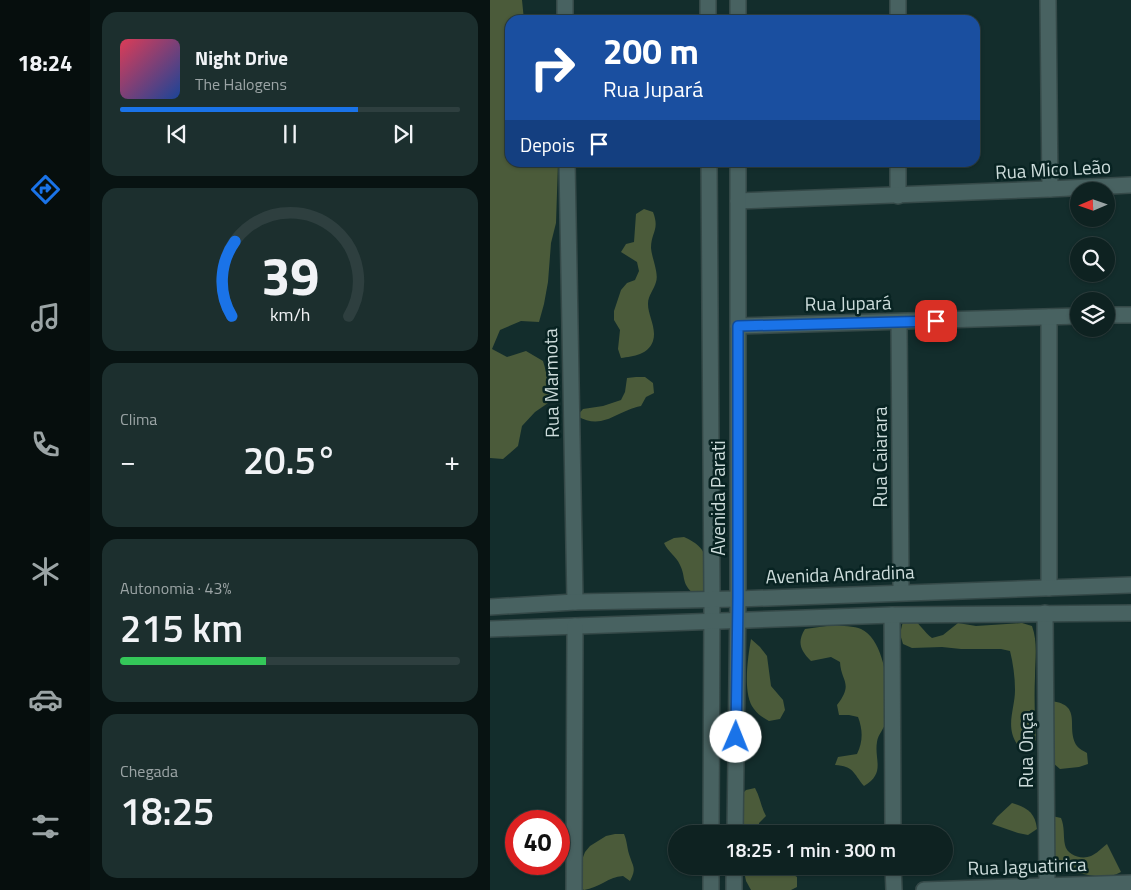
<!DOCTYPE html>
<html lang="pt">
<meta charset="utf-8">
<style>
body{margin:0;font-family:"Titillium Web",sans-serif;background:#1c2f2e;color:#f1f3f6;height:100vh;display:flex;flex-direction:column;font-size:19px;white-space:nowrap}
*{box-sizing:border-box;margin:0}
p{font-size:16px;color:#9ba4a5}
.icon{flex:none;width:28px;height:28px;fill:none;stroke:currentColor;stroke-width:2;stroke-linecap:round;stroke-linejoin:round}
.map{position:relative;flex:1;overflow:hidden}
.sheet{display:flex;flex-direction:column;gap:12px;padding:12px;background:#081312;width:400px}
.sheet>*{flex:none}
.banner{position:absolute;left:15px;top:15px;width:475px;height:152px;border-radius:15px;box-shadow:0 1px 4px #0004,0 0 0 1px #2e3f3f;background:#1a4fa0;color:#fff;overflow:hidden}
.needle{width:32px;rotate:268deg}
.buttons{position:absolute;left:580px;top:182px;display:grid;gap:10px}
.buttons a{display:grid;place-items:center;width:45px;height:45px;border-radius:50%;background:#0e2221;box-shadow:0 1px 4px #0004,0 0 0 1px #2e3f3f;font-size:25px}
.speed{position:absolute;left:15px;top:810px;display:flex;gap:10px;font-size:25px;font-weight:700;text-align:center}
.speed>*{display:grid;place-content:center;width:65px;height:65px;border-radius:50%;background:#0e2221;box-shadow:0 1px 4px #0004,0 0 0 1px #2e3f3f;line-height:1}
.speed .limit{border:8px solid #d22;background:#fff;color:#111}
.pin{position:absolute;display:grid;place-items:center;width:42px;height:42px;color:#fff;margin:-21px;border-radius:10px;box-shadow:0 2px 8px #0006}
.me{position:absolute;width:55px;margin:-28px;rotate:1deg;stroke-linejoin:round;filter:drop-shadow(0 0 4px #0008)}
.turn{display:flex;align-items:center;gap:18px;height:105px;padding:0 15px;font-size:22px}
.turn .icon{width:65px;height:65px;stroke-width:2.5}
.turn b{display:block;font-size:35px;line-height:42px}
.then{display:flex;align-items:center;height:48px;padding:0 15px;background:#0003;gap:10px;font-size:19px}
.big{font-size:38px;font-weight:600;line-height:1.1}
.sheet .card{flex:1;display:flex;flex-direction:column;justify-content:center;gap:8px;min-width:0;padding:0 18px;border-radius:15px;background:#1c2f2e}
.sheet .dial{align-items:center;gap:0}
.dial svg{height:130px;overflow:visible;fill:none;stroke:#2e3f3f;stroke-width:7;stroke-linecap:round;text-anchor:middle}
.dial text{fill:#f1f3f6;stroke:none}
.song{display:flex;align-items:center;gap:15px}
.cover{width:60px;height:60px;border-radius:8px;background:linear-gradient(135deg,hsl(350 70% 55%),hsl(220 70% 35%))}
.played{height:5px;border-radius:2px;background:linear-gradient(90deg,#1a73e8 70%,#2e3f3f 70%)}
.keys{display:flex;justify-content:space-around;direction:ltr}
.heat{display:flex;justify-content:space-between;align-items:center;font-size:28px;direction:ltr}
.charge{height:8px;border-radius:4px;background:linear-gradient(90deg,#34c759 43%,#2e3f3f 0)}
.trip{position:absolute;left:178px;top:825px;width:285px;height:50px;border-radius:25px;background:#0e2221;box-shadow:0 1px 4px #0004,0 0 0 1px #2e3f3f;font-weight:600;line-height:50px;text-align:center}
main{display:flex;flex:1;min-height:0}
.tab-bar{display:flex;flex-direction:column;width:90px;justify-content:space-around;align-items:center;background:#060e0d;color:#9ba4a5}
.tab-bar .icon{width:35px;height:35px}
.tab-bar .on{color:#1a73e8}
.tab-bar b{font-size:22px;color:#f1f3f6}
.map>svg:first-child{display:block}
.forest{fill:#4b5b3a}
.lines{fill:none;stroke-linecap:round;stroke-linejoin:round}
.minor-casing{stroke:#354948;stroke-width:18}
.minor{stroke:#486261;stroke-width:15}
.route-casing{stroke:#114b97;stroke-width:12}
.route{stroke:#1a73e8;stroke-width:9}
.labels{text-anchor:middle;stroke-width:5;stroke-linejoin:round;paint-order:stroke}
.street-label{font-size:19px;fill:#cddcdb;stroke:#082322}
</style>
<main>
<nav class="tab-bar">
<b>18:24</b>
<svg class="icon on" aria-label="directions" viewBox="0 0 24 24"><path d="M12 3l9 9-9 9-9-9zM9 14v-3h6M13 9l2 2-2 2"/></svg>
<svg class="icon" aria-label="music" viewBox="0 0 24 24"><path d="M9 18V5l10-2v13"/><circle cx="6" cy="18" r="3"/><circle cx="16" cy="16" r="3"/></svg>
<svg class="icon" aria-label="phone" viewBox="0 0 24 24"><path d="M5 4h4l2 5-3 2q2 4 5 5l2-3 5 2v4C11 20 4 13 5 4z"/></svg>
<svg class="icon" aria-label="climate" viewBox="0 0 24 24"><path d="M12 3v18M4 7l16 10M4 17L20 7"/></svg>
<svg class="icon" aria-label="car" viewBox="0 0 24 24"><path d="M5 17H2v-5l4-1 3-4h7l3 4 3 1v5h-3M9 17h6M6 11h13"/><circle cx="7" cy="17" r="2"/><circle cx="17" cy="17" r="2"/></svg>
<svg class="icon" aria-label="filters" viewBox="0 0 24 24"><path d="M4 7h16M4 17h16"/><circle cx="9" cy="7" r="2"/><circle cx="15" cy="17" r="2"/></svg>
</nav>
<section class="sheet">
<div class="card">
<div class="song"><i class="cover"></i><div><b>Night Drive</b><p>The Halogens</p></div></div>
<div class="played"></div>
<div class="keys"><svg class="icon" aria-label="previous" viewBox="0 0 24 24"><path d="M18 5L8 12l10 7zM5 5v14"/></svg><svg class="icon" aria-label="pause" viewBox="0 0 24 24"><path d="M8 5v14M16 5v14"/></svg><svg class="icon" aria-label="next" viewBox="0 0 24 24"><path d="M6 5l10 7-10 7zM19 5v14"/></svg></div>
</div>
<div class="card dial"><svg viewBox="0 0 100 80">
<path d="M14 69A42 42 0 1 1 86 69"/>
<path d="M14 69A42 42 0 0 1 16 23" stroke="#1a73e8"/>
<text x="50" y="56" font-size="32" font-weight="700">39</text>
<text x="50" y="72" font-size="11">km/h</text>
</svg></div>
<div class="card"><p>Clima</p>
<div class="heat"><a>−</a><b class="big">20.5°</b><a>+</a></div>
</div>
<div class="card"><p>Autonomia · 43%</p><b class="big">215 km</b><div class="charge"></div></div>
<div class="card"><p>Chegada</p><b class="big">18:25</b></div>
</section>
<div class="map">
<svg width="641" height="890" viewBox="0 0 641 890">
<rect width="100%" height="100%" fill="#132d2c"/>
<g class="forest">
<path d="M0,0H32L34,20H20V162L68,163L66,223L61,243L58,282L54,304L49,322L31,321L10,330L2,349L17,357L36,351L53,361L59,382L61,401L45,412L32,426L28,446L13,459L0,458Z"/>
<path d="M154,209L163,212C170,230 161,232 161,248C162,259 169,273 166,282C164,290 158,295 158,304C158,316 167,328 163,341C158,355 144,356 131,358L128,349L130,330L124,320V311L131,290L137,283L145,280L149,271L147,262L131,252L136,244L144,242L146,214Z"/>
<path d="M146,377H155L163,383L164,393L156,397L151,406C126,411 113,431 87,416L93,409L113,406L131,400L135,392L137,378Z"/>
<path d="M194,537C219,548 216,559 219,584L213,593H203C191,583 196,577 190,565C186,556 178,552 174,543L184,538Z"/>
<path d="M422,618C430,624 434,632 442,638L453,635L468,623L486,626L532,623L542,626C548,643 545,659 545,677C544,698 545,719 546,740L537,745L527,744C515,726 525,709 525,690C525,677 523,663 520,651L511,649H471L452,647L422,648L413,644L410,634L413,621Z"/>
<path d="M344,625C351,626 365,626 371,629C396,640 401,697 396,721C395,728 388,734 387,742C384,760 396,773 374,786C363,773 364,766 345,765L348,757L367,754C373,742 373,730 368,717L359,715H349L347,705C364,683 351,682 350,662L341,657L321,661C310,650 307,642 315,629Z"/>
<path d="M261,639L270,647L277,656L281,686L293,700L295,710L290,719L279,721C274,718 268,715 264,709C252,694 258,657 261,639Z"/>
<path d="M561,701C594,705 575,728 587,746C589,749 594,751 597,753L598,764L589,767L570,769L563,763Z"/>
<path d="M265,788C270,797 271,807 276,816L269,823V834H252L253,817L249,797L256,790Z"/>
<path d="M522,803C538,808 545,813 547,829L538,835L528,833L502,824L507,817Z"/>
<path d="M562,816L571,818C575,828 573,835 575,845C577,855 591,860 601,856C606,854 612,848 617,844L631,872C620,878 610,877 598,875C590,873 578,873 571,868C557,857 562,831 562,816Z"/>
<path d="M125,834H134C137,841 137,847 139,854C143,867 147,868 140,881L133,876C118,877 109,888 94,890L88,886L90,865L95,852L100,846L116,836Z"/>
<path d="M253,866H289L307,877V887L301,890H261L256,881Z"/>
</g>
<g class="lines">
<defs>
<g id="minor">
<path d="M75,0V20"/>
<path d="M218,0V20"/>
<path d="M408,0V20"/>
<path d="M558,0L560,189"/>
<path d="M248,20V0"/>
<path d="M77,162L85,602"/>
<path d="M219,162L222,599L221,834"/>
<path d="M408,162V196"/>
<path d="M248,201L560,189L641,185"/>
<path d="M616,315H641"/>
<path d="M559,317V588"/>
<path d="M409,322L411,592"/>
<path d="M248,326L589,316"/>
<path d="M0,607L85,602L248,599L641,585"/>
<path d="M555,613L557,886"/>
<path d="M402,615L403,834"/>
<path d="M0,629L402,615L641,613"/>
<path d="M245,834L248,599V162"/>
<path d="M403,866L404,890"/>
<path d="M84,890L85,626"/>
<path d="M221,890V866"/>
<path d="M244,890V866"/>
<path d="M434,890L641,883"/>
</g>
</defs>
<use href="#minor" class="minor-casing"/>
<use href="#minor" class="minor"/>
</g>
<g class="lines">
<defs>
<path id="route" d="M246,737L248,598V326L446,321"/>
</defs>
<use href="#route" class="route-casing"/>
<use href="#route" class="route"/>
</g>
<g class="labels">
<g class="street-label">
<text transform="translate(563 169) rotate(-3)" y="7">Rua Mico Leão</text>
<text transform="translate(358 303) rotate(-1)" y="7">Rua Jupará</text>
<text transform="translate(61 383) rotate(-91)" y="7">Rua Marmota</text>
<text transform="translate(390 457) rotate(-90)" y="7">Rua Caiarara</text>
<text transform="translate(228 498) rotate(-90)" y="7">Avenida Parati</text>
<text transform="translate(350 574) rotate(-2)" y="7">Avenida Andradina</text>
<text transform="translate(536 750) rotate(-90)" y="7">Rua Onça</text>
<text transform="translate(537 866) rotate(-2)" y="7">Rua Jaguatirica</text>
</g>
</g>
</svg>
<div class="buttons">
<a><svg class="needle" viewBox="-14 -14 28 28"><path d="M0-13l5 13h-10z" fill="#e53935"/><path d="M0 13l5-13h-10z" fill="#9ba4a5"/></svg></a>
<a><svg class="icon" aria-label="search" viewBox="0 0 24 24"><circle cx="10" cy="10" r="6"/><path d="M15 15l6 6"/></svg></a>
<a><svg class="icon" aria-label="layers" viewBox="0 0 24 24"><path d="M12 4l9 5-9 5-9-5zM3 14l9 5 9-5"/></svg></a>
</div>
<div class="speed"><div class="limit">40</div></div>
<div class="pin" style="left:446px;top:321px;background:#d93025"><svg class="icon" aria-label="arrive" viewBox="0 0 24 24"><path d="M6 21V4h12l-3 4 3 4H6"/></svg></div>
<svg class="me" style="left:246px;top:737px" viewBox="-20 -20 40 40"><circle r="19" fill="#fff"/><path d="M0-13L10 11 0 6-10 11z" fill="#1a73e8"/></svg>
<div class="trip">18:25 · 1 min · 300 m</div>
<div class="banner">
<div class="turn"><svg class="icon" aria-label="right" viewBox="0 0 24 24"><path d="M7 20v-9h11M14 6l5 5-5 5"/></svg><div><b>200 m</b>Rua Jupará</div></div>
<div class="then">Depois<svg class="icon" aria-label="arrive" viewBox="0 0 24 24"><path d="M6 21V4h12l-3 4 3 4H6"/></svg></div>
</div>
</div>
</main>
